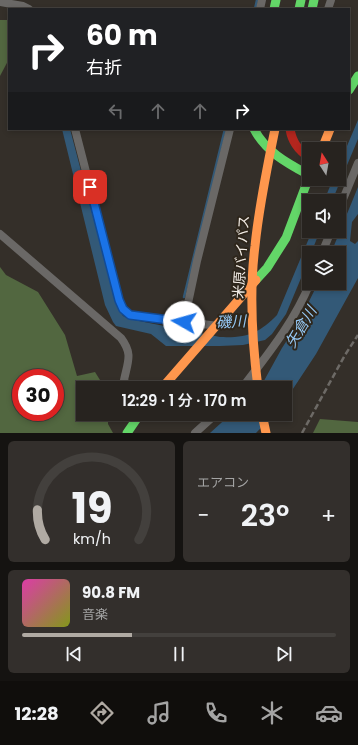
<!DOCTYPE html>
<html lang="ja">
<meta charset="utf-8">
<style>
body{margin:0;font-family:Poppins,"Noto Sans JP",sans-serif;background:#332f2c;color:#f1f3f6;height:100vh;display:flex;flex-direction:column;font-size:15px;white-space:nowrap}
*{box-sizing:border-box;margin:0}
p{font-size:13px;color:#a4a4a4}
.icon{flex:none;width:22px;height:22px;fill:none;stroke:currentColor;stroke-width:2;stroke-linecap:round;stroke-linejoin:round}
.map{position:relative;height:433px;overflow:hidden}
.side{display:flex;flex-direction:column;gap:8px;padding:8px;background:#151311;flex:1}
.side>*{flex:none}
.hud{position:absolute;left:8px;top:8px;width:342px;height:122px;border-radius:0px;box-shadow:0 2px 6px #0003,0 0 0 1px #43403d;background:#202124;color:#fff;overflow:hidden}
.needle{width:26px;rotate:349deg}
.controls{position:absolute;left:302px;top:142px;display:grid;gap:8px}
.controls a{display:grid;place-items:center;width:44px;height:44px;border-radius:0px;background:#27231f;box-shadow:0 2px 6px #0003,0 0 0 1px #43403d;font-size:20px}
.speed{position:absolute;left:12px;top:369px;display:flex;gap:8px;font-size:20px;font-weight:700;text-align:center}
.speed>*{display:grid;place-content:center;width:52px;height:52px;border-radius:50%;background:#27231f;box-shadow:0 2px 6px #0003,0 0 0 1px #43403d;line-height:1}
.speed .limit{border:6px solid #d22;background:#fff;color:#111}
.pin{position:absolute;display:grid;place-items:center;width:34px;height:34px;color:#fff;margin:-17px;border-radius:8px;box-shadow:0 2px 6px #0006}
.me{position:absolute;width:44px;margin:-22px;rotate:277deg;stroke-linejoin:round;filter:drop-shadow(0 0 3px #0008)}
.turn{display:flex;align-items:center;gap:14px;height:84px;padding:0 12px;font-size:18px}
.turn .icon{width:52px;height:52px;stroke-width:2.5}
.turn b{display:block;font-size:28px;line-height:34px}
.lanes{display:flex;align-items:center;height:38px;padding:0 12px;background:#0003;justify-content:center;gap:20px;direction:ltr}
.lanes .off{opacity:.35}
.big{font-size:30px;font-weight:600;line-height:1.1}
.side .widget{flex:1;display:flex;flex-direction:column;justify-content:center;gap:6px;min-width:0;padding:0 14px;border-radius:6px;background:#332f2c}
.side .dial{align-items:center;gap:0}
.dial svg{height:104px;overflow:visible;fill:none;stroke:#43403d;stroke-width:7;stroke-linecap:round;text-anchor:middle}
.dial text{fill:#f1f3f6;stroke:none}
.song{display:flex;align-items:center;gap:12px}
.cover{width:48px;height:48px;border-radius:6px;background:linear-gradient(135deg,hsl(320 70% 55%),hsl(70 70% 35%))}
.played{height:4px;border-radius:2px;background:linear-gradient(90deg,#b0aaa3 35%,#43403d 35%)}
.keys{display:flex;justify-content:space-around;direction:ltr}
.heat{display:flex;justify-content:space-between;align-items:center;font-size:22px;direction:ltr}
.side .tiles{flex:1;display:grid;gap:8px;grid-template-columns:1fr 1fr}
.widget:last-child{grid-column:span 2}
.trip{position:absolute;left:76px;top:381px;width:216px;height:40px;border-radius:0px;background:#27231f;box-shadow:0 2px 6px #0003,0 0 0 1px #43403d;font-weight:600;line-height:40px;text-align:center}
.dock{display:flex;height:64px;justify-content:space-around;align-items:center;background:#100e0c;color:#a4a4a4}
.dock .icon{width:28px;height:28px}
.dock .on{color:#b0aaa3}
.dock b{font-size:18px;color:#f1f3f6}
.map>svg:first-child{display:block}
.forest{fill:#526740;fill-rule:evenodd}
.water{fill:#335977}
.lines{fill:none;stroke-linecap:round;stroke-linejoin:round}
.stream{stroke:#335977;stroke-width:2.5}
.street{stroke:#6a6866;stroke-width:8}
.fast{stroke:#63d668;stroke-width:9}
.slow{stroke:#ff974d;stroke-width:9}
.jam{stroke:#b3261e;stroke-width:9}
.rail{stroke:#6d6a66;stroke-width:2.5;stroke-dasharray:6 3;stroke-linecap:butt}
.slow-bridge{stroke:#ff974d;stroke-width:9}
.route-casing{stroke:#114b97;stroke-width:10}
.route{stroke:#1a73e8;stroke-width:7}
.labels{text-anchor:middle;stroke-width:4;stroke-linejoin:round;paint-order:stroke}
.street-label{font-size:14px;fill:#f2ece5;stroke:#2e261b}
.water-label{font-size:15px;font-style:italic;fill:#95c8f4;stroke:#2e261b}
</style>
<div class="map">
<svg width="358" height="433" viewBox="0 0 358 433">
<rect width="100%" height="100%" fill="#342f29"/>
<g class="forest">
<path d="M0,20H9V59L0,76Z"/>
<path d="M0,267L6,275L38,292L65,335L77,376L95,372L105,388H83V414H108V424L113,433H0ZM21,378H55V412H21Z"/>
<path d="M320,419L358,422V433H313Z"/>
</g>
<g class="water">
<path d="M358,120V139L332,201H324L333,179H339V165Z"/>
<path d="M62,129H70L116,304L123,316L129,319L220,337C245,338 259,334 277,315L312,231H320L311,253H309V259L286,314L272,334L265,340L243,345L220,346H166L151,334L116,326L113,322L105,305Z"/>
<path d="M358,187V214L352,222L350,241L355,244L358,241V278L316,354L285,401V388H260L282,348L299,322L318,283H339V253H331Z"/>
<path d="M231,414H274L256,433H210Z"/>
</g>
<g class="lines">
<g class="stream">
<path d="M255,9L257,0"/>
<path d="M184,297L225,129"/>
</g>
<g class="street">
<path d="M0,2L23,6L29,9"/>
<path d="M260,9L262,0"/>
<path d="M328,9L331,0"/>
<path d="M75,129L119,300L123,309L130,315L218,326"/>
<path d="M339,209L358,163"/>
<path d="M0,234L121,338C133,354 128,361 124,380L129,388"/>
<path d="M322,253L331,231"/>
<path d="M184,322L197,261L230,129"/>
<path d="M242,388C268,354 294,322 310,283"/>
<path d="M195,433L216,414"/>
</g>
<g class="fast">
<path d="M274,9L276,0"/>
<path d="M299,9L301,0"/>
<path d="M312,9L314,0"/>
<path d="M349,90L358,76"/>
<path d="M254,129C266,152 287,163 309,175"/>
<path d="M256,280L267,268L286,238L309,177"/>
<path d="M127,433L140,414"/>
</g>
<g class="slow">
<path d="M322,149L330,129"/>
<path d="M162,388L256,280"/>
<path d="M262,414L266,433"/>
</g>
<path class="jam" d="M290,129C292,142 298,150 309,157"/>
<path class="rail" d="M302,433L345,355L358,335"/>
<path class="slow-bridge" d="M258,388C252,341 249,293 255,246C259,206 267,168 275,129"/>
</g>
<g class="lines">
<defs>
<path id="route" d="M90,187L119,300L123,309L130,315L184,322"/>
</defs>
<use href="#route" class="route-casing"/>
<use href="#route" class="route"/>
</g>
<g class="labels">
<g class="street-label">
<text transform="translate(241 257) rotate(-86)" y="5">米原バイパス</text>
</g>
<g class="water-label">
<text transform="translate(231 322) rotate(-3)" y="5">磯川</text>
<text transform="translate(301 327) rotate(-59)" y="5">矢倉川</text>
</g>
</g>
</svg>
<div class="controls">
<a><svg class="needle" viewBox="-14 -14 28 28"><path d="M0-13l5 13h-10z" fill="#e53935"/><path d="M0 13l5-13h-10z" fill="#a4a4a4"/></svg></a>
<a><svg class="icon" aria-label="sound" viewBox="0 0 24 24"><path d="M4 9h4l5-4v14l-5-4H4zM17 9q2 3 0 6"/></svg></a>
<a><svg class="icon" aria-label="layers" viewBox="0 0 24 24"><path d="M12 4l9 5-9 5-9-5zM3 14l9 5 9-5"/></svg></a>
</div>
<div class="speed"><div class="limit">30</div></div>
<div class="pin" style="left:90px;top:187px;background:#d93025"><svg class="icon" aria-label="arrive" viewBox="0 0 24 24"><path d="M6 21V4h12l-3 4 3 4H6"/></svg></div>
<svg class="me" style="left:184px;top:322px" viewBox="-20 -20 40 40"><circle r="19" fill="#fff"/><path d="M0-13L10 11 0 6-10 11z" fill="#1a73e8"/></svg>
<div class="trip">12:29 · 1 分 · 170 m</div>
<div class="hud">
<div class="turn"><svg class="icon" aria-label="right" viewBox="0 0 24 24"><path d="M7 20v-9h11M14 6l5 5-5 5"/></svg><div><b>60 m</b>右折</div></div>
<div class="lanes"><svg class="icon off" aria-label="left" viewBox="0 0 24 24"><path d="M17 20v-9H6M10 6l-5 5 5 5"/></svg><svg class="icon off" aria-label="ahead" viewBox="0 0 24 24"><path d="M12 20V5M6 11l6-6 6 6"/></svg><svg class="icon off" aria-label="ahead" viewBox="0 0 24 24"><path d="M12 20V5M6 11l6-6 6 6"/></svg><svg class="icon" aria-label="right" viewBox="0 0 24 24"><path d="M7 20v-9h11M14 6l5 5-5 5"/></svg></div>
</div>
</div>
<section class="side">
<div class="tiles">
<div class="widget dial"><svg viewBox="0 0 100 80">
<path d="M14 69A42 42 0 1 1 86 69"/>
<path d="M14 69A42 42 0 0 1 8 46" stroke="#b0aaa3"/>
<text x="50" y="56" font-size="32" font-weight="700">19</text>
<text x="50" y="72" font-size="11">km/h</text>
</svg></div>
<div class="widget"><p>エアコン</p>
<div class="heat"><a>−</a><b class="big">23°</b><a>+</a></div>
</div>
<div class="widget">
<div class="song"><i class="cover"></i><div><b>90.8 FM</b><p>音楽</p></div></div>
<div class="played"></div>
<div class="keys"><svg class="icon" aria-label="previous" viewBox="0 0 24 24"><path d="M18 5L8 12l10 7zM5 5v14"/></svg><svg class="icon" aria-label="pause" viewBox="0 0 24 24"><path d="M8 5v14M16 5v14"/></svg><svg class="icon" aria-label="next" viewBox="0 0 24 24"><path d="M6 5l10 7-10 7zM19 5v14"/></svg></div>
</div>
</div>
</section>
<nav class="dock">
<b>12:28</b>
<svg class="icon on" aria-label="directions" viewBox="0 0 24 24"><path d="M12 3l9 9-9 9-9-9zM9 14v-3h6M13 9l2 2-2 2"/></svg>
<svg class="icon" aria-label="music" viewBox="0 0 24 24"><path d="M9 18V5l10-2v13"/><circle cx="6" cy="18" r="3"/><circle cx="16" cy="16" r="3"/></svg>
<svg class="icon" aria-label="phone" viewBox="0 0 24 24"><path d="M5 4h4l2 5-3 2q2 4 5 5l2-3 5 2v4C11 20 4 13 5 4z"/></svg>
<svg class="icon" aria-label="climate" viewBox="0 0 24 24"><path d="M12 3v18M4 7l16 10M4 17L20 7"/></svg>
<svg class="icon" aria-label="car" viewBox="0 0 24 24"><path d="M5 17H2v-5l4-1 3-4h7l3 4 3 1v5h-3M9 17h6M6 11h13"/><circle cx="7" cy="17" r="2"/><circle cx="17" cy="17" r="2"/></svg>
</nav>
